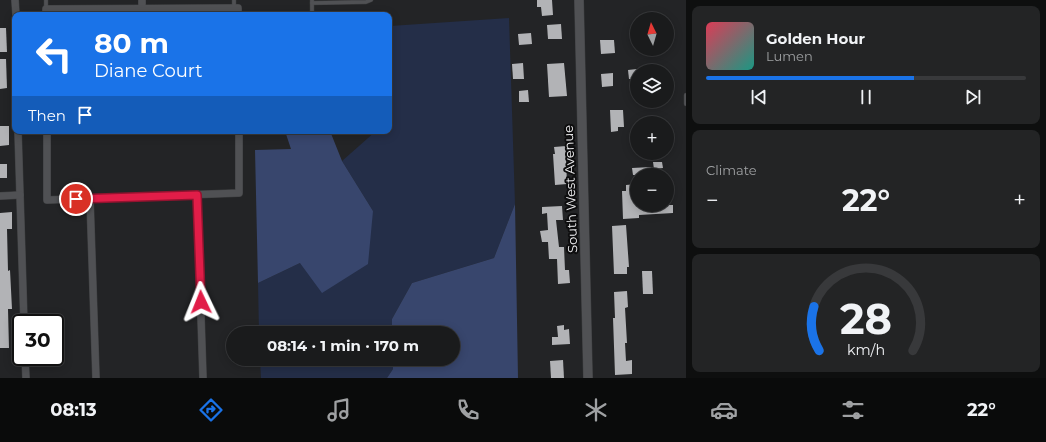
<!DOCTYPE html>
<meta charset="utf-8">
<style>
body{margin:0;font-family:Montserrat,sans-serif;background:#232425;color:#f1f3f6;height:100vh;display:flex;flex-direction:column;font-size:15px;white-space:nowrap}
*{box-sizing:border-box;margin:0}
p{font-size:13px;color:#9fa1a3}
.icon{flex:none;width:22px;height:22px;fill:none;stroke:currentColor;stroke-width:2;stroke-linecap:round;stroke-linejoin:round}
.map{position:relative;flex:1;overflow:hidden}
.details{display:flex;flex-direction:column;gap:6px;padding:6px;background:#0e0f0f;width:360px}
.details>*{flex:none}
.guide{position:absolute;left:12px;top:12px;width:380px;height:122px;border-radius:8px;box-shadow:0 2px 10px #0003,0 0 0 1px #38393b;background:#1a73e8;color:#fff;overflow:hidden}
.needle{width:26px;rotate:355deg}
.controls{position:absolute;left:630px;top:12px;display:grid;gap:8px}
.controls a{display:grid;place-items:center;width:44px;height:44px;border-radius:50%;background:#1a1b1c;box-shadow:0 2px 10px #0003,0 0 0 1px #38393b;font-size:20px}
.speed{position:absolute;left:12px;top:314px;display:flex;gap:8px;font-size:20px;font-weight:700;text-align:center}
.speed>*{display:grid;place-content:center;width:52px;height:52px;border-radius:50%;background:#1a1b1c;box-shadow:0 2px 10px #0003,0 0 0 1px #38393b;line-height:1}
.speed .limit{border:2px solid #111;border-radius:6px;background:#fff;color:#111}
.pin{position:absolute;display:grid;place-items:center;width:34px;height:34px;color:#fff;margin:-17px;border:2px solid #fff;border-radius:50%;box-shadow:0 1px 4px #0007}
.me{position:absolute;width:44px;margin:-22px;rotate:358deg;stroke-linejoin:round;filter:drop-shadow(0 0 3px #0008)}
.turn{display:flex;align-items:center;gap:14px;height:84px;padding:0 16px;font-size:18px}
.turn .icon{width:52px;height:52px;stroke-width:2.5}
.turn b{display:block;font-size:28px;line-height:34px}
.then{display:flex;align-items:center;height:38px;padding:0 16px;background:#0003;gap:8px;font-size:15px}
.big{font-size:30px;font-weight:700;line-height:1.1}
.details .tile{flex:1;display:flex;flex-direction:column;justify-content:center;gap:6px;min-width:0;padding:0 14px;border-radius:8px;background:#232425}
.details .dial{align-items:center;gap:0}
.dial svg{height:104px;overflow:visible;fill:none;stroke:#38393b;stroke-width:7;stroke-linecap:round;text-anchor:middle}
.dial text{fill:#f1f3f6;stroke:none}
.song{display:flex;align-items:center;gap:12px}
.cover{width:48px;height:48px;border-radius:6px;background:linear-gradient(135deg,hsl(350 70% 55%),hsl(170 70% 35%))}
.played{height:4px;border-radius:2px;background:linear-gradient(90deg,#1a73e8 65%,#38393b 65%)}
.keys{display:flex;justify-content:space-around;direction:ltr}
.heat{display:flex;justify-content:space-between;align-items:center;font-size:22px;direction:ltr}
.trip{position:absolute;left:226px;top:326px;width:234px;height:40px;border-radius:20px;background:#1a1b1c;box-shadow:0 2px 10px #0003,0 0 0 1px #38393b;font-weight:700;line-height:40px;text-align:center}
.tab-bar{display:flex;height:64px;justify-content:space-around;align-items:center;background:#0a0b0b;color:#9fa1a3}
.tab-bar .icon{width:28px;height:28px}
.tab-bar .active{color:#1a73e8}
.tab-bar b{font-size:18px;color:#f1f3f6}
main{display:flex;flex:1;min-height:0}
.map>svg:first-child{display:block}
.green{fill:#242e48}
.forest{fill:#38466d}
.building{fill:#b2b3b6}
.lines{fill:none;stroke-linecap:round;stroke-linejoin:round}
.service-casing{stroke:#3f4042;stroke-width:4.5}
.minor-casing{stroke:#3f4042;stroke-width:8}
.tertiary-casing{stroke:#3f4042;stroke-width:10}
.service{stroke:#505154;stroke-width:3.5}
.minor{stroke:#505154;stroke-width:7}
.tertiary{stroke:#505154;stroke-width:9}
.route-casing{stroke:#92132f;stroke-width:10}
.route{stroke:#e11d48;stroke-width:7}
.labels{text-anchor:middle;stroke-width:4;stroke-linejoin:round;paint-order:stroke}
.street-label{font-size:13px;fill:#f3f3f5;stroke:#0d0d0e}
</style>
<main>
<div class="map">
<svg width="686" height="378" viewBox="0 0 686 378">
<rect width="100%" height="100%" fill="#232426"/>
<g class="green">
<path d="M509,18L515,204L494,258L412,283L392,319V333H259L258,283L300,263L373,211L342,161L376,131H389L390,26Z"/>
<path d="M260,359H393V369L387,378H261Z"/>
</g>
<g class="forest">
<path d="M285,131H330L342,161L373,211L368,264L322,293L300,263L258,283L255,150L291,149Z"/>
<path d="M515,204L518,378H387L393,369V359H453V333H392V319L412,283L494,258Z"/>
</g>
<g class="building">
<path d="M537,0H552L553,15L542,16L541,7H537Z"/>
<path d="M561,24L562,39H548L547,25Z"/>
<path d="M0,28H6L7,52H0Z"/>
<path d="M531,33L532,44L519,45L518,34Z"/>
<path d="M600,40H614L615,53L601,54Z"/>
<path d="M0,59H6L7,88L0,89Z"/>
<path d="M523,63L524,79H513L512,64Z"/>
<path d="M564,63L567,96L549,97L547,64Z"/>
<path d="M637,69V79H629L628,70Z"/>
<path d="M613,73V86L602,87L601,74Z"/>
<path d="M528,90L529,102H519V91Z"/>
<path d="M610,110H623L624,127H618V131L611,132Z"/>
<path d="M0,126H9V145L0,146Z"/>
<path d="M566,146V151H569V158L566,159L567,184L555,185L553,154H555L554,147Z"/>
<path d="M653,162H662L663,168L654,169Z"/>
<rect x="0" y="164" width="7" height="14"/>
<path d="M651,167L652,175H633L632,168Z"/>
<path d="M637,184V205H673V213L639,215V218L623,219L622,191H626V185Z"/>
<path d="M562,206L563,220H556L559,247H564L565,270H569L570,283L558,284L557,259H549L548,242H542L540,231L548,230L547,213L542,214V207Z"/>
<path d="M12,212V229H7L8,271L10,270L12,309H8L9,348H0V213Z"/>
<path d="M626,225L629,267H627V274H614L612,226Z"/>
<path d="M642,271H652L653,294H643Z"/>
<path d="M627,291L628,307L625,308L627,343H625L626,361L632,360V374L615,375L613,318H615L614,292Z"/>
<path d="M564,325V330L569,329L570,344L552,345V337H558L557,326Z"/>
<path d="M563,360L564,378H551L550,361Z"/>
</g>
<g class="lines">
<defs>
<g id="service">
<path d="M46,0V9"/>
<path d="M234,0V8"/>
<path d="M312,0V15"/>
<path d="M312,3L366,2L371,0"/>
<path d="M686,95V104"/>
</g>
<g id="minor">
<path d="M15,0L16,15"/>
<path d="M142,0V9"/>
<path d="M46,15V9L238,8V15"/>
<path d="M18,131L24,323"/>
<path d="M47,131V200L239,193V131"/>
<path d="M197,195L203,378"/>
<path d="M0,196L20,195"/>
<path d="M90,199L96,378"/>
<path d="M25,357L26,378"/>
</g>
<path id="tertiary" d="M579,0L588,378"/>
</defs>
<use href="#service" class="service-casing"/>
<use href="#minor" class="minor-casing"/>
<use href="#tertiary" class="tertiary-casing"/>
<use href="#service" class="service"/>
<use href="#minor" class="minor"/>
<use href="#tertiary" class="tertiary"/>
</g>
<g class="lines">
<defs>
<path id="route" d="M76,199L197,195L201,302"/>
</defs>
<use href="#route" class="route-casing"/>
<use href="#route" class="route"/>
</g>
<g class="labels">
<g class="street-label">
<text transform="translate(570 189) rotate(-92)" y="5">South West Avenue</text>
</g>
</g>
</svg>
<div class="controls">
<a><svg class="needle" viewBox="-14 -14 28 28"><path d="M0-13l5 13h-10z" fill="#e53935"/><path d="M0 13l5-13h-10z" fill="#9fa1a3"/></svg></a>
<a><svg class="icon" aria-label="layers" viewBox="0 0 24 24"><path d="M12 4l9 5-9 5-9-5zM3 14l9 5 9-5"/></svg></a>
<a>+</a>
<a>−</a>
</div>
<div class="speed"><div class="limit">30</div></div>
<div class="pin" style="left:76px;top:199px;background:#d93025"><svg class="icon" aria-label="arrive" viewBox="0 0 24 24"><path d="M6 21V4h12l-3 4 3 4H6"/></svg></div>
<svg class="me" style="left:201px;top:302px" viewBox="-20 -20 40 40"><path d="M0-17L14 15 0 8-14 15z" fill="#e11d48" stroke="#fff" stroke-width="4"/></svg>
<div class="trip">08:14 · 1 min · 170 m</div>
<div class="guide">
<div class="turn"><svg class="icon" aria-label="left" viewBox="0 0 24 24"><path d="M17 20v-9H6M10 6l-5 5 5 5"/></svg><div><b>80 m</b>Diane Court</div></div>
<div class="then">Then<svg class="icon" aria-label="arrive" viewBox="0 0 24 24"><path d="M6 21V4h12l-3 4 3 4H6"/></svg></div>
</div>
</div>
<section class="details">
<div class="tile">
<div class="song"><i class="cover"></i><div><b>Golden Hour</b><p>Lumen</p></div></div>
<div class="played"></div>
<div class="keys"><svg class="icon" aria-label="previous" viewBox="0 0 24 24"><path d="M18 5L8 12l10 7zM5 5v14"/></svg><svg class="icon" aria-label="pause" viewBox="0 0 24 24"><path d="M8 5v14M16 5v14"/></svg><svg class="icon" aria-label="next" viewBox="0 0 24 24"><path d="M6 5l10 7-10 7zM19 5v14"/></svg></div>
</div>
<div class="tile"><p>Climate</p>
<div class="heat"><a>−</a><b class="big">22°</b><a>+</a></div>
</div>
<div class="tile dial"><svg viewBox="0 0 100 80">
<path d="M14 69A42 42 0 1 1 86 69"/>
<path d="M14 69A42 42 0 0 1 10 35" stroke="#1a73e8"/>
<text x="50" y="56" font-size="32" font-weight="700">28</text>
<text x="50" y="72" font-size="11">km/h</text>
</svg></div>
</section>
</main>
<nav class="tab-bar">
<b>08:13</b>
<svg class="icon active" aria-label="directions" viewBox="0 0 24 24"><path d="M12 3l9 9-9 9-9-9zM9 14v-3h6M13 9l2 2-2 2"/></svg>
<svg class="icon" aria-label="music" viewBox="0 0 24 24"><path d="M9 18V5l10-2v13"/><circle cx="6" cy="18" r="3"/><circle cx="16" cy="16" r="3"/></svg>
<svg class="icon" aria-label="phone" viewBox="0 0 24 24"><path d="M5 4h4l2 5-3 2q2 4 5 5l2-3 5 2v4C11 20 4 13 5 4z"/></svg>
<svg class="icon" aria-label="climate" viewBox="0 0 24 24"><path d="M12 3v18M4 7l16 10M4 17L20 7"/></svg>
<svg class="icon" aria-label="car" viewBox="0 0 24 24"><path d="M5 17H2v-5l4-1 3-4h7l3 4 3 1v5h-3M9 17h6M6 11h13"/><circle cx="7" cy="17" r="2"/><circle cx="17" cy="17" r="2"/></svg>
<svg class="icon" aria-label="filters" viewBox="0 0 24 24"><path d="M4 7h16M4 17h16"/><circle cx="9" cy="7" r="2"/><circle cx="15" cy="17" r="2"/></svg>
<b>22°</b>
</nav>
